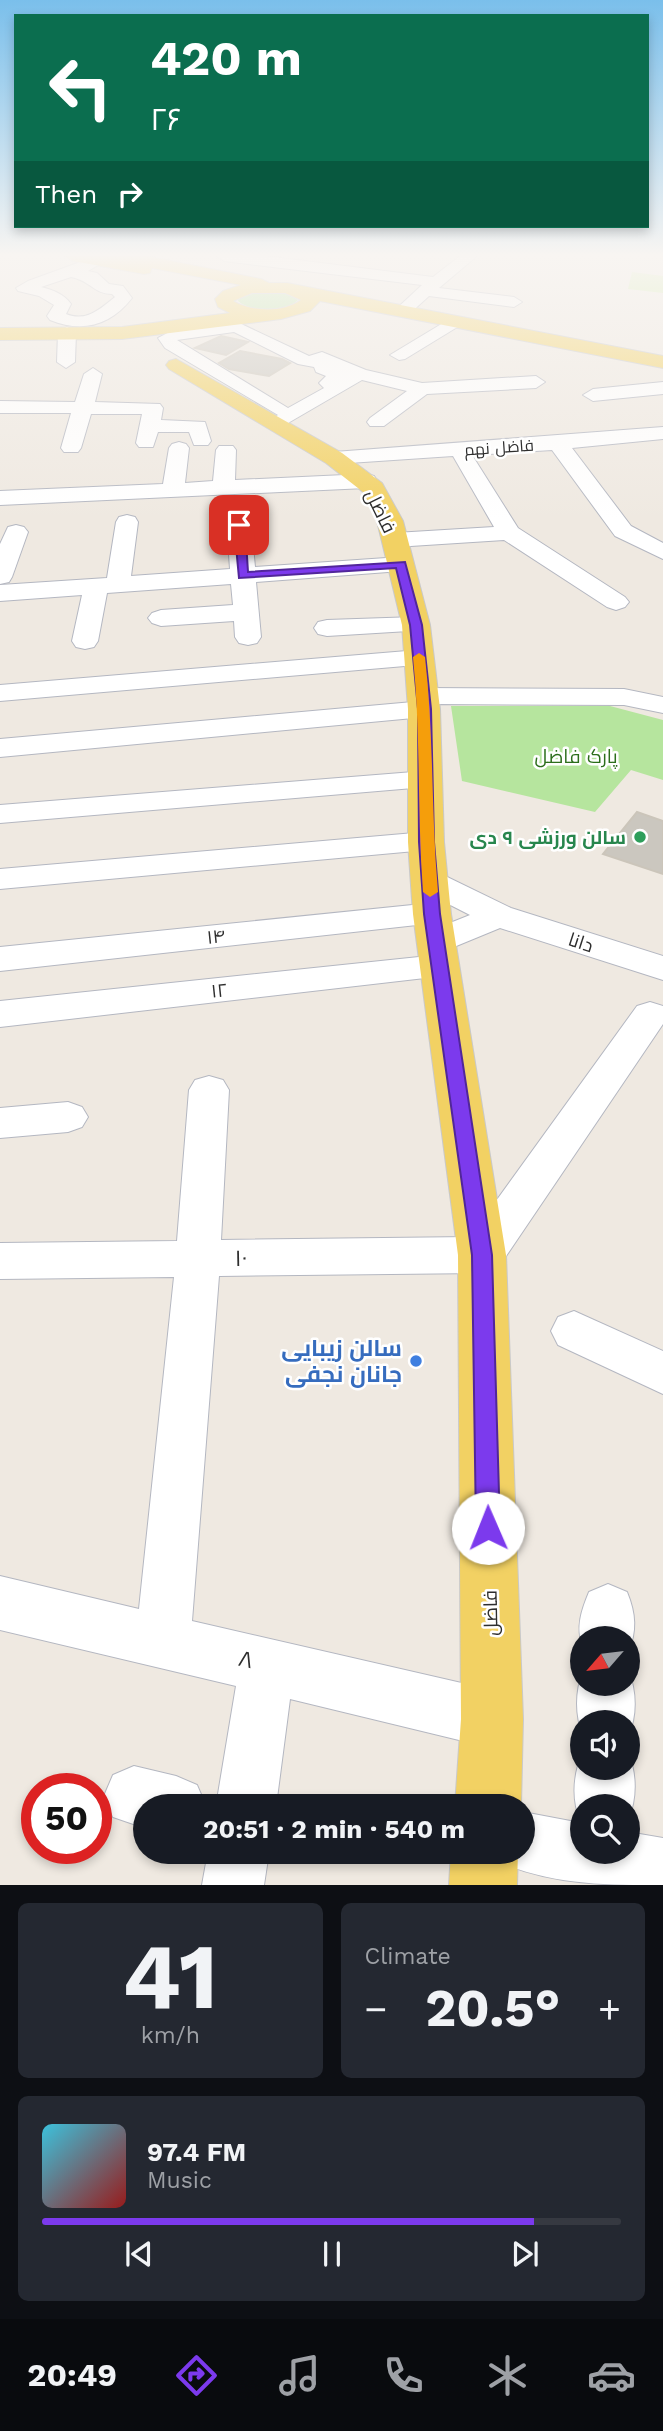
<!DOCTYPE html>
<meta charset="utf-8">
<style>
body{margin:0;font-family:"Work Sans",Cairo,sans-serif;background:#242831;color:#f1f3f6;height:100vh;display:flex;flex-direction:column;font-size:26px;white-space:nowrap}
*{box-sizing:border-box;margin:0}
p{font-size:23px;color:#9ea1a6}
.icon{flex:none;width:38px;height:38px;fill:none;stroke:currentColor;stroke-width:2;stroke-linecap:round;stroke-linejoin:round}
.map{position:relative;height:1885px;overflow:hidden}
.details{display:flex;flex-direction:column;gap:18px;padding:18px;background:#0d0f14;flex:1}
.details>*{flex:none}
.hud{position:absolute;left:14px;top:14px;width:635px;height:214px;border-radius:0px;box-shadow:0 4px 10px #0003;background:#0b6e4f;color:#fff;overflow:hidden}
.needle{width:46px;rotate:242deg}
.controls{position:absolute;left:570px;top:1626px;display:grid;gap:14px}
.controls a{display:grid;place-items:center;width:70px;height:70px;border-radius:50%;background:#171b24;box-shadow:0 4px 10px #0003;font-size:35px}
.speed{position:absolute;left:21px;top:1773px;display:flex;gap:14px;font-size:35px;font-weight:700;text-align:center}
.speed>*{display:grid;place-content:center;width:91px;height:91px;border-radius:50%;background:#171b24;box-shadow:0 4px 10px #0003;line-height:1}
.speed .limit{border:10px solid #d22;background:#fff;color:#111}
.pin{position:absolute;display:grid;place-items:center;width:60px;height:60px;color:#fff;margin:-30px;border-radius:14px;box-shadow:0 4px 10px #0006}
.me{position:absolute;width:77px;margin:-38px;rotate:359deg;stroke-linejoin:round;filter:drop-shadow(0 0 5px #0008)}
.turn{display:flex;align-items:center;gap:24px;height:147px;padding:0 21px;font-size:32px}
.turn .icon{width:91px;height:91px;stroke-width:2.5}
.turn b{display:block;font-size:49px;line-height:60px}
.then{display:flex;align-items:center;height:66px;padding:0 21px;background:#0003;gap:14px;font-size:26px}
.big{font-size:52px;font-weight:700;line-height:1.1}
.details .widget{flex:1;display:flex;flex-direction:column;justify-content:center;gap:10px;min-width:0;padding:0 24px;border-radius:10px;background:#242831}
.details .dial{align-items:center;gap:0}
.dial b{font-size:91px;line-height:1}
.song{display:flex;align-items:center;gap:21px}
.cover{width:84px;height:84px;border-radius:10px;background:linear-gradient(135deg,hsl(190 70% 55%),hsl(0 70% 35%))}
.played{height:7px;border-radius:4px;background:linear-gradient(90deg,#7c3aed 85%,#363941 85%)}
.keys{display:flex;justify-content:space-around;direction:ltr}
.heat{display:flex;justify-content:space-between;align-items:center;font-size:38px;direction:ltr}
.details .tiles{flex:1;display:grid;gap:18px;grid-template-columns:1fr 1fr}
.widget:last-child{grid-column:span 2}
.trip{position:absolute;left:133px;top:1794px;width:402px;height:70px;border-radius:35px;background:#171b24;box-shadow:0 4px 10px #0003;font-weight:700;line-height:70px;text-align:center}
.dock{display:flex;height:112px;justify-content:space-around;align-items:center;background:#090b0e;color:#9ea1a6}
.dock .icon{width:49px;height:49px}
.dock .selected{color:#7c3aed}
.dock b{font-size:32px;color:#f1f3f6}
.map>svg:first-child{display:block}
.green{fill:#b6e59e}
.pitch{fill:#c9ec9a}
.building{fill:#cbc7bf;stroke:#cbc5ba;stroke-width:2}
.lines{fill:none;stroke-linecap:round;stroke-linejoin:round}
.minor-casing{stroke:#b4b7c1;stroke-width:2}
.major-casing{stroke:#c9c9c9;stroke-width:2}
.minor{fill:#fff;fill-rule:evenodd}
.major{fill:#f2d163;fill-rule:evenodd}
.route{fill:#7c3aed;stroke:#51269a;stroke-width:2}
.slow{fill:#f59e0b}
.leisure-dot{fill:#2e9e5b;stroke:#fff;stroke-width:2.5}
.shop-dot{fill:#3f7fe0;stroke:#fff;stroke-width:2.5}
.labels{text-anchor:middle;stroke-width:5;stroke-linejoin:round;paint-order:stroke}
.far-street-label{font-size:16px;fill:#2e2e2e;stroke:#fff}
.street-label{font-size:19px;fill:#2e2e2e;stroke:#fff}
.park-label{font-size:19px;fill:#2c6e1b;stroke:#fff}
.leisure-label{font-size:19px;font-weight:bold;fill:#27864d;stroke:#fff;text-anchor:end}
.near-street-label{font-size:23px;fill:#2e2e2e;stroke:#fff}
.near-shop-label{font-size:23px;font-weight:bold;fill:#366cbe;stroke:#fff;text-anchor:end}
</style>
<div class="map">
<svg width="663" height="1885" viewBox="0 0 663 1885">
<rect width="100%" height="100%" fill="#efe9e1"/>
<g class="green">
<path d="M258,292H285L298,300C285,313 252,313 238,301L239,298Z"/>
<path d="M451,706H610L663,720V780L631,770L595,812L462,781Z"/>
</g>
<path class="pitch" d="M632,272L663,276V293L628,289Z"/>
<g class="building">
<path d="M221,336L248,342L226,355L195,348Z"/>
<path d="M240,351L282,359L290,363L269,376L229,369L219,363Z"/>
<path d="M637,812L663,821V874L603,854Z"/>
</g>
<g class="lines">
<defs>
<g id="minor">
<path d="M97,256L105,261L88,271L97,273L109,284L123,286L132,298C110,326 82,333 50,320L47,316L54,305L39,296L18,291L16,288L28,281ZM71,277C91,281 94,294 112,294L115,297C99,310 86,322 66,314L71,304C64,294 53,290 41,287Z"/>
<path d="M217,256H265L433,277L460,256H477L439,288L514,297L522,302L514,307L429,296L408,315L402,316L394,311L422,285L224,261Z"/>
<path d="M453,317L462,322L459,326L405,359L399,360L390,355Z"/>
<path d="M237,322L309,356L322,352L366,370L422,383L536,376L545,382L536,388L427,394L384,426H370L367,422L370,418L407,391L362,380L276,430L269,428L266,424L278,415L165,348L158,338L177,328ZM234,332L298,364L314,367L316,372L326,376L319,383L324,388L288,408L177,340Z"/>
<path d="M67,327L76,332L75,362L66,368L57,362L58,332Z"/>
<path d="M93,368L102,374L95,402L160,404L163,408L161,420L205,422L211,441L208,445H194L189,432H158L153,447H139L136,443L142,414H91L81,448L78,452H64L61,448L71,413H0V401L75,402L84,374Z"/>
<path d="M663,382V394L593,401L583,395L593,389Z"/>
<path d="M663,427V439L572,448L631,526L663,543V559L615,536L552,450L472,455L518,528L625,597L629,602L625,607L616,610L607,607L504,540L395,547L387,545L383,540L387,535L395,533L494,527L453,456L334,464L327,462L323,458L327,454L334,452Z"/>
<path d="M179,442L186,444L189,448L185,483L213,481L216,450L219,446H233L236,450L235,480L366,474L374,476L377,481L374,486L366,488L0,505V491L163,484L169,448L172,444Z"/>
<path d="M127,515L135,517L138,522L131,576L230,569L227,525L231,520H247L251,525L255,567L401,557L410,559L413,564L410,569L401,571L256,582L261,637L257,643L248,645L239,643L235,637L234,621L161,626L152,623L148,618L152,613L161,610L233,605L231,584L107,593L98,641L94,647L85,649L76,647L72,641L82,595L0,601V585L107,578L116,522L119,517Z"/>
<path d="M16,525L24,527L28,532L12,577L9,582L0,584V544L8,527Z"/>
<path d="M416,617L425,620L429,625L425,630L327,636L318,634L314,628L318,622L327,620Z"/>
<path d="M419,650L428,652L432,658L428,664L0,701V685Z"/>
<path d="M423,688L624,689L663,697V713L624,705L435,704L438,709L434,715L424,717L0,757V739L413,702L409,696L413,690Z"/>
<path d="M426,771L437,774L441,780L437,786L0,823V805Z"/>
<path d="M426,832L437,835L442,842L437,849L0,889V869Z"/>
<path d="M429,871L441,874L511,908L663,956V980L500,928L449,949L437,952L425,949L420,941L425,933L470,915L417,888L412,881L417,874Z"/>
<path d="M432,903L444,906L449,914L444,922L0,971V947Z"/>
<path d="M438,955L451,959L456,967L451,975L0,1027V1001Z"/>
<path d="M650,1002L663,1006V1024L498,1268L482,1273L219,1276L192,1621L492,1690L512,1699L521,1719L512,1739L492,1748L290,1699L276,1806H216L236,1686L0,1630V1576L139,1609L174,1277L0,1279V1243L177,1241L189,1090L195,1080L209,1076L223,1080L229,1090L221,1240L470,1237L637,1006Z"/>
<path d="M68,1102L82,1107L88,1117L82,1127L68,1132L0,1138V1108Z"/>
<path d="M574,1311L663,1351V1394L558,1345L551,1331L558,1317Z"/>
<path d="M608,1584L627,1592C636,1614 637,1631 628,1653V1638H583V1646C575,1628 582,1609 589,1592Z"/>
<path d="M628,1670C637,1692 637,1716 628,1737V1722H583V1735C575,1716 575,1691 583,1672V1684H628Z"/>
<path d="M583,1751V1768H628V1753C637,1774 637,1799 628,1820V1806H583V1852H628V1832L663,1838V1885C607,1885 554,1885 502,1863L497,1852H523V1812L581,1823C571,1799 573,1775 583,1751Z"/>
<path d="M134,1766L176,1776L197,1785L206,1806H145V1828L113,1817L104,1796L113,1775Z"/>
<path d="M208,1852H269L264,1885H202Z"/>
</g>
<g id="major">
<path d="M65,256H147L261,279L269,283H287L663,356V368L320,301L310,311L281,319L122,339L0,340V328L122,327L230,313L218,307L215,299L223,291L241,285L152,268L150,273L144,274L73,261ZM252,293H285L301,300C283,313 252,312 233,301Z"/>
<path d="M176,359L342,453L382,483L403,521L430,625L440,709L444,842L451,914L506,1255L523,1719L521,1806H455L461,1719L458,1255L413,914L408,842V709L402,625L377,521L363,492L326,463L169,369L166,365L169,361Z"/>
<path d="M451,1852H518L517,1885H449Z"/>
</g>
</defs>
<use href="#minor" class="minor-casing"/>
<use href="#major" class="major-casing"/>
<use href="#minor" class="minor"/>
<use href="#major" class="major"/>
</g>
<linearGradient id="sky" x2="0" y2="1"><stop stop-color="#7abfeb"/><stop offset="0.49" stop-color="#f8f5f2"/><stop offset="1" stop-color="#f8f5f2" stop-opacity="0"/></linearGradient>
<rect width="663" height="520" fill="url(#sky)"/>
<path class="route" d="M239,522L245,525L248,572L405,562L422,625L431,709L434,842L440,914L492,1255L500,1528L496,1536L488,1539L480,1536L476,1528L472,1255L424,914L419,842L418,709L410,625L396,568L239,578L234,525Z"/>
<path class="slow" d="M419,653L425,657C434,735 431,814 438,892L430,897L423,892C417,814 421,735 413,657Z"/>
<circle class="leisure-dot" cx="640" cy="837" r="7"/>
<circle class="shop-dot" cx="416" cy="1361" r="7"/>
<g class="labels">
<g class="far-street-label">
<text transform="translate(499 447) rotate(-4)" y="6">فاضل نهم</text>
</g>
<g class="street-label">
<text transform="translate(381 511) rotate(64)" y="7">فاضل</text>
<text transform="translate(216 936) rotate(-6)" y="7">۱۴</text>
<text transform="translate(581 942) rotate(18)" y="7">دانا</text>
<text transform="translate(219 990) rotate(-6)" y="7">۱۲</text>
<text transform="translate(490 1613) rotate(-91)" y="7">فاضل</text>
</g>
<g class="park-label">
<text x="576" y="763">پارک فاضل</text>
</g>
<g class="leisure-label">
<text x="626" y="844">سالن ورزشی ۹ دی</text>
</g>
<g class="near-street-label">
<text transform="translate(241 1258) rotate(-1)" y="8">۱۰</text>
<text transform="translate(246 1659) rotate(13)" y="8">۸</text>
</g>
<g class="near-shop-label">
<text x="402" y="1356">سالن زیبایی<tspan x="402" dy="26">جانان نجفی</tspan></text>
</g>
</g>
</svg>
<div class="controls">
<a><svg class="needle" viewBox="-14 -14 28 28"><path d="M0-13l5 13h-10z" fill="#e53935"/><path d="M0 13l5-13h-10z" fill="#9ea1a6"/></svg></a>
<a><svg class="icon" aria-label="sound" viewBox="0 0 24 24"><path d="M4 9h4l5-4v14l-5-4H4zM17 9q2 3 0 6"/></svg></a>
<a><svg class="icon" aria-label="search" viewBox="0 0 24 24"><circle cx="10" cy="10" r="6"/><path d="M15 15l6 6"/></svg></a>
</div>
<div class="speed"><div class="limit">50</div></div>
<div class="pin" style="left:239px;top:525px;background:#d93025"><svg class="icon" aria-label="arrive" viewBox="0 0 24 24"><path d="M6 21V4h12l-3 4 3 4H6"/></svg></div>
<svg class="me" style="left:488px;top:1528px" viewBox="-20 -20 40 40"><circle r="19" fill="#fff"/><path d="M0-13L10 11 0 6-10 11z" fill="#7c3aed"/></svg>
<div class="trip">20:51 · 2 min · 540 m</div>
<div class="hud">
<div class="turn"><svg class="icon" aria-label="left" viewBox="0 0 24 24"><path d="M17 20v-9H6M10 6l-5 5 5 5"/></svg><div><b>420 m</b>۲۶</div></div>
<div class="then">Then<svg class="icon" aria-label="right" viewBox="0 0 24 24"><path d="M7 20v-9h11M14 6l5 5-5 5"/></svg></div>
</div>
</div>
<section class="details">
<div class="tiles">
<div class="widget dial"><b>41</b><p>km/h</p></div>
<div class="widget"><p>Climate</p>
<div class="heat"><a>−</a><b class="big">20.5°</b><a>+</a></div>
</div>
<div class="widget">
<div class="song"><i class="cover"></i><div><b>97.4 FM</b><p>Music</p></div></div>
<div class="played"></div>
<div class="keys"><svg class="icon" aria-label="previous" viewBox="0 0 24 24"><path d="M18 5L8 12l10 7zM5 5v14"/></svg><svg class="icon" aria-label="pause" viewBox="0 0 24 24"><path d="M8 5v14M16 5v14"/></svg><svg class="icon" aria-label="next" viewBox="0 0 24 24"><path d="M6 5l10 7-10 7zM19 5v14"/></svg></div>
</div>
</div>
</section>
<nav class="dock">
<b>20:49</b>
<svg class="icon selected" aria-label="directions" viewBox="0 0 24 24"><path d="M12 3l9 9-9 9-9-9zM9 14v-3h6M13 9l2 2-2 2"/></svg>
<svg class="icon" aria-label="music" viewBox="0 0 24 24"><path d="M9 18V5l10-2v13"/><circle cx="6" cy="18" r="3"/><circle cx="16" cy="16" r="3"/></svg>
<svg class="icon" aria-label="phone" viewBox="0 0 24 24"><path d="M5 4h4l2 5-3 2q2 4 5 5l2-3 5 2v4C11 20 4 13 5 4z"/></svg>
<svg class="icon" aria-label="climate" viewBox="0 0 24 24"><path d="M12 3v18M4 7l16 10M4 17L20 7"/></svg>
<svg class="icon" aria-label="car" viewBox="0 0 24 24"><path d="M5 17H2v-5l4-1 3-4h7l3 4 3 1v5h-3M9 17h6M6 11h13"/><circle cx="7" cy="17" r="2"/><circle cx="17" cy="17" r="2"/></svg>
</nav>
